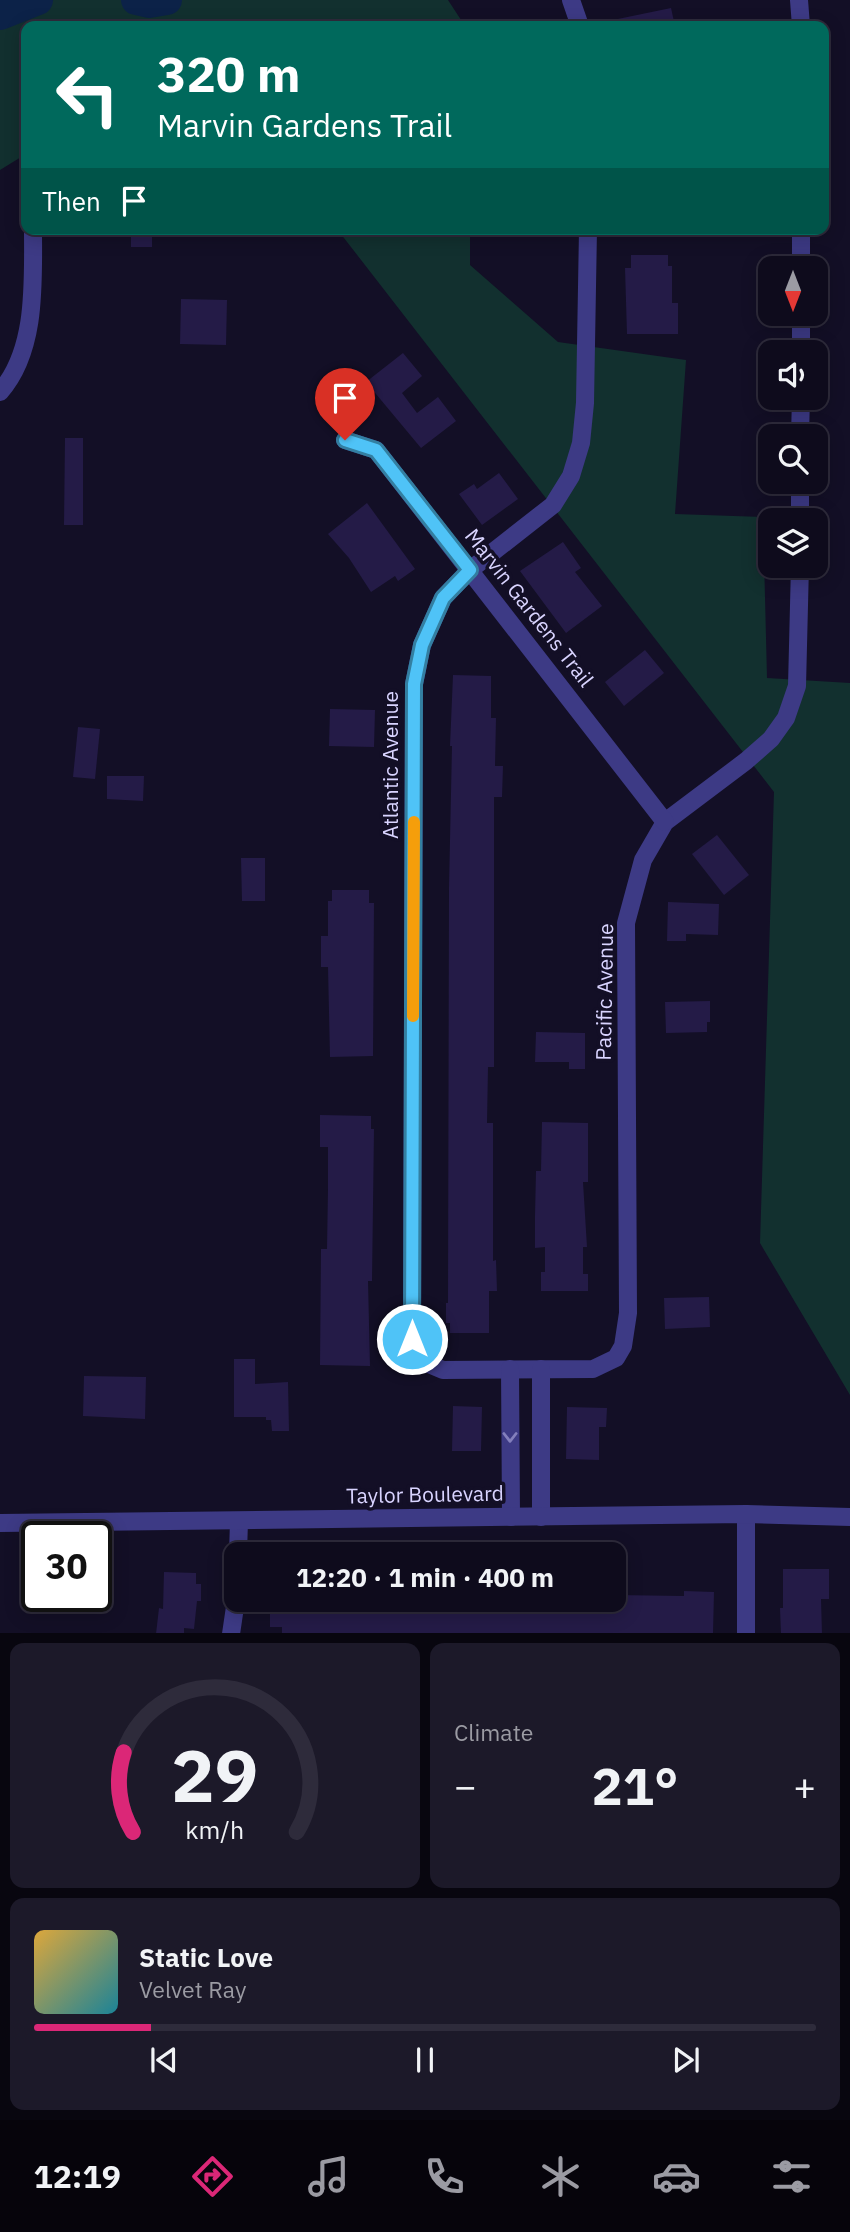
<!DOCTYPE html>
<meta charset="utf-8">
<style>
body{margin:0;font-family:"IBM Plex Sans",sans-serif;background:#1c1929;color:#f1f3f6;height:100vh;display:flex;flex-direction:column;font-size:26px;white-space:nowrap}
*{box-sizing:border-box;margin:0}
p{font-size:23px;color:#9b9ba3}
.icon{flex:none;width:38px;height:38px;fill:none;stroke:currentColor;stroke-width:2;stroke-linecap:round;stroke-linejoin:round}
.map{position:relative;height:1633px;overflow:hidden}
.sheet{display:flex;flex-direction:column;gap:10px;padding:10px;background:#08060f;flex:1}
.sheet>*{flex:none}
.banner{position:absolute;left:21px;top:21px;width:808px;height:214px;border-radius:14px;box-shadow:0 4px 18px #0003,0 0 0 2px #2e2b3b;background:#00695c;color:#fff;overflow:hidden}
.needle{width:46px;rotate:180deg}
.controls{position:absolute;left:758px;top:256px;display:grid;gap:14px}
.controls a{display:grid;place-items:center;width:70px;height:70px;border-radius:14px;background:#0e0b1c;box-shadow:0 4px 18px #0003,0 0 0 2px #2e2b3b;font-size:35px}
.speed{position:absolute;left:21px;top:1521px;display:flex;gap:14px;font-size:35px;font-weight:700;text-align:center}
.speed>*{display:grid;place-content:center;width:91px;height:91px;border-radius:50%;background:#0e0b1c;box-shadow:0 4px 18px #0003,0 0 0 2px #2e2b3b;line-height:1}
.speed .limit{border:4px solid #111;border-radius:10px;background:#fff;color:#111}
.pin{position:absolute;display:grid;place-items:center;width:60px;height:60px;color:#fff;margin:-72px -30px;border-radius:50% 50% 50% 0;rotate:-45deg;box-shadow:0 0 7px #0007}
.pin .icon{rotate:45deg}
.me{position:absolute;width:77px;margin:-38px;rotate:0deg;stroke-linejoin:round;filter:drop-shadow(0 0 5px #0008)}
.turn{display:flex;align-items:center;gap:24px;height:147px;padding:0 21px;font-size:32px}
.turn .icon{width:91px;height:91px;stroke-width:2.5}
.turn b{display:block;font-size:49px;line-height:60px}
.then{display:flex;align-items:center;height:66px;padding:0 21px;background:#0003;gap:14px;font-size:26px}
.big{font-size:52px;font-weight:700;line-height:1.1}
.sheet .card{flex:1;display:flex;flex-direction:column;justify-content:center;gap:10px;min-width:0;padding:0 24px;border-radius:14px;background:#1c1929}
.sheet .dial{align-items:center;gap:0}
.dial svg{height:182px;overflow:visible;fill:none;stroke:#2e2b3b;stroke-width:7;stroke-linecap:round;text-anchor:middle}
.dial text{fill:#f1f3f6;stroke:none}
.song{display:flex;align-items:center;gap:21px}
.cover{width:84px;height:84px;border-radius:10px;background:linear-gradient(135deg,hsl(40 70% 55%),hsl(190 70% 35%))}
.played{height:7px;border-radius:4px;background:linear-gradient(90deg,#db2777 15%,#2e2b3b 15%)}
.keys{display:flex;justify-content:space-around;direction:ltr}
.heat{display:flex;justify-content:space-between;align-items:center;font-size:38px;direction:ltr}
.sheet .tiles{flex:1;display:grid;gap:10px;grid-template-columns:1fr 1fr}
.card:last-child{grid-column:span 2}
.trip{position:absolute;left:224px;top:1542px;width:402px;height:70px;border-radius:14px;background:#0e0b1c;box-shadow:0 4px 18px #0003,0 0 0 2px #2e2b3b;font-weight:700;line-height:70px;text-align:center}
.tabs{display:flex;height:112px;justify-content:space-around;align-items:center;background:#06040b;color:#9b9ba3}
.tabs .icon{width:49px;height:49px}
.tabs .on{color:#db2777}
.tabs b{font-size:32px;color:#f1f3f6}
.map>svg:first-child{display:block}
.green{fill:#12302f}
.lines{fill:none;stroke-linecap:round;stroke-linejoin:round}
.river{stroke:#0c2248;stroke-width:30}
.building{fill:#241b47}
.minor{stroke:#3d3a85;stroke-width:18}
.tertiary{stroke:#3d3a85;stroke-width:18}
.oneway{stroke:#837fbc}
.route-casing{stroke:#337fa1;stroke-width:18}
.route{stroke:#4fc3f7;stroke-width:12}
.slow{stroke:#f59e0b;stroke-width:12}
.labels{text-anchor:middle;stroke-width:7;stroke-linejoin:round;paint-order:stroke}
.street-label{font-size:21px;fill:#d9d4ff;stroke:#130f26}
</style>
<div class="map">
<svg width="850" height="1634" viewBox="0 0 850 1634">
<rect width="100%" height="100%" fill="#130f26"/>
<g class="green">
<path d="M0,0H448L465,26H26V154L0,170Z"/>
<path d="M337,229H470V265L558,342L686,360L675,514L763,517L767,678L850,683V1395L760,1243L774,792Z"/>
</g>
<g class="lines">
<g class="river">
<path d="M136,0L149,3L167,0"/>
<path d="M0,15L38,0"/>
</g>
</g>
<g class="building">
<path d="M671,8L675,26H613V20Z"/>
<rect x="131" y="229" width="21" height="18"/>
<path d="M631,255H668V266H672V303H678V334H627L625,268H631Z"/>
<path d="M181,299L227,300L226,345L180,344Z"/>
<path d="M403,353L422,376L402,393L417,413L438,397L456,421L421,448L366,382Z"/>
<path d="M65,438H83V525H64Z"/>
<path d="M499,473L518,499L482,525L459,494L474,484L477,489Z"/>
<path d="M367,503L415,569L398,581L395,576L371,592L349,558L328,534Z"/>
<path d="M563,542L581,568L575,572L602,606L566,633L520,571Z"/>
<path d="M645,650L664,673L624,706L605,682Z"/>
<path d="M453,675L491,676V718H496L495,766H503L502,797H494V1067H488L487,1123H493V1261L496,1260L497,1291H489V1333H450V1323H446V1303H448L449,888L452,746H450Z"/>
<path d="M330,709L375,710L374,747L329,746Z"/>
<path d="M78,727L100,729L95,779L73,777Z"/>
<path d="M107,776H144L143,801L107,799Z"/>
<path d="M717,835L749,875L724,895L692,854Z"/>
<path d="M241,858H265V901H242Z"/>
<path d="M332,890H369V903H374L373,1056L330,1057L328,967H321V936H328V901H332Z"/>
<path d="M668,902L719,904L718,935L686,934V941H667Z"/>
<path d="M710,1001V1022H707V1032L666,1033L665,1002Z"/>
<path d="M536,1032L585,1033V1069H569V1062H535Z"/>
<path d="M320,1115L371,1116V1129H374L372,1281H368L370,1366L320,1365L321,1249H327L328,1189V1147H320Z"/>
<path d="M542,1122L588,1123V1182H583L587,1247H583V1274H588V1291H541V1272H545V1247L535,1248V1216L536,1171H541Z"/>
<path d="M709,1297L710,1327L665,1329L664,1298Z"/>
<path d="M234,1359H255V1384L288,1382L289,1431H272L271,1420H266V1417H234Z"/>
<path d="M84,1376L146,1377L145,1419L83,1416Z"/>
<path d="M453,1406L482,1407L481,1451H452Z"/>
<path d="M567,1407L607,1408L606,1427H599V1460L566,1459Z"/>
<path d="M783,1569H829V1599H821L822,1634H781L780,1608H783Z"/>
<path d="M164,1572L196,1573V1584H201V1601H197L194,1629L184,1628V1634H156L159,1608L163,1609Z"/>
<path d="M684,1591L714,1592L713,1633L282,1634V1627H270V1600H614V1595L684,1596Z"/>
</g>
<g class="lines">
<g class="minor">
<path d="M571,0L580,26"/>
<path d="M799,0L801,26"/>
<path d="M588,229L585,403L581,443L571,476L553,505L470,570L443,598L422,645L414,684L412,1339L424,1362L443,1370L593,1369L616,1358L623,1346L628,1313L626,923L643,860L665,822L746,761L771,739L786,718L797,686L800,565"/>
<path d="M801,268V229"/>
<path d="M801,352V313"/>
<path d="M0,392C37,350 33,282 33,229"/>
<path d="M800,436L801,397"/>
<path d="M345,440L376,450L665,822"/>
<path d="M800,520V481"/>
<path d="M510,1369L511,1517"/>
<path d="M541,1369V1517"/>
<path d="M238,1554L239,1521"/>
<path d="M231,1634L236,1600"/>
<path d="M746,1634V1514"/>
</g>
<path class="tertiary" d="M0,1523L746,1514L850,1517"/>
</g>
<defs><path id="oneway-chevron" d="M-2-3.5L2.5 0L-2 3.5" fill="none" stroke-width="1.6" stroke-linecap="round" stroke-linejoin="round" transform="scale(1.75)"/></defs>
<use class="oneway" href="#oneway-chevron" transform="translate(510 1437) rotate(90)"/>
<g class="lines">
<defs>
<path id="route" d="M345,440L376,450L470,570L443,598L422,645L414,684L412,1339"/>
</defs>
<use href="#route" class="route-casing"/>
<use href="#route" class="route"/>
<path class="slow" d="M413,1016L414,822"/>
</g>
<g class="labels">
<g class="street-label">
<text transform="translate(529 608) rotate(52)" y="7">Marvin Gardens Trail</text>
<text transform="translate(391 765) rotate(-90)" y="7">Atlantic Avenue</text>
<text transform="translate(605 992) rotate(-89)" y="7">Pacific Avenue</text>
<text transform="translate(425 1495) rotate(-1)" y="7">Taylor Boulevard</text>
</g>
</g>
</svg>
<div class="controls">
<a><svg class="needle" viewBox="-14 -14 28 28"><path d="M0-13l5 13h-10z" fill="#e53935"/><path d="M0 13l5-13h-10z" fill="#9b9ba3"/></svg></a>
<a><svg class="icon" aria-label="sound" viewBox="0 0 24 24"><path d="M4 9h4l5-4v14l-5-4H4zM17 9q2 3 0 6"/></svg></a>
<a><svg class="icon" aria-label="search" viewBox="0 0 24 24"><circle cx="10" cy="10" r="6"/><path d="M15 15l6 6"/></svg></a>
<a><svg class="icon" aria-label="layers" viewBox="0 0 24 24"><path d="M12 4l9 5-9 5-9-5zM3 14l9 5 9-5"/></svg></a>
</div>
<div class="speed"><div class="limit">30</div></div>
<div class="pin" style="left:345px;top:440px;background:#d93025"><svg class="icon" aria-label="arrive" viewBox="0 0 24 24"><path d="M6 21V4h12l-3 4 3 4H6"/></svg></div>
<svg class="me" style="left:412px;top:1339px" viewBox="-20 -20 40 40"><circle r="17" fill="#4fc3f7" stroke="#fff" stroke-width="3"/><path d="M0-11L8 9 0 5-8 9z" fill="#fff"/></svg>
<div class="trip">12:20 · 1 min · 400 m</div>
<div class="banner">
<div class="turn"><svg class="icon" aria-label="left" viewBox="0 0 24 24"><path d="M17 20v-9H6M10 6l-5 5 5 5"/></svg><div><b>320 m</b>Marvin Gardens Trail</div></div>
<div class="then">Then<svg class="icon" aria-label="arrive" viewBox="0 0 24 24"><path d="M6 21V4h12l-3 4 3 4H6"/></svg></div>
</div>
</div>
<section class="sheet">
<div class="tiles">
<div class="card dial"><svg viewBox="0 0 100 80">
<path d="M14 69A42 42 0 1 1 86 69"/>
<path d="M14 69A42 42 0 0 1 10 34" stroke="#db2777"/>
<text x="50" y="56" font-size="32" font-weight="700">29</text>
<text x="50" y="72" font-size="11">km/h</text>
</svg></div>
<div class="card"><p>Climate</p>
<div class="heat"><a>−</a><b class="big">21°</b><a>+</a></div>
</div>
<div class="card">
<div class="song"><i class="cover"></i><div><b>Static Love</b><p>Velvet Ray</p></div></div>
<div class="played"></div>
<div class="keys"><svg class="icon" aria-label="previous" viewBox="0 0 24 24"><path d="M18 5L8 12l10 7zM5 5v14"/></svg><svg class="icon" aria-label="pause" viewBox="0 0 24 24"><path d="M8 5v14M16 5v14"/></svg><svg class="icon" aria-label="next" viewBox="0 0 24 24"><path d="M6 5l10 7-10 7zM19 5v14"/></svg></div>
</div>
</div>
</section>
<nav class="tabs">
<b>12:19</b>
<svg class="icon on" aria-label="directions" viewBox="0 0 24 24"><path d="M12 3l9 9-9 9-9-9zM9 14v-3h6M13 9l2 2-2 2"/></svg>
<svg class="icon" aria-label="music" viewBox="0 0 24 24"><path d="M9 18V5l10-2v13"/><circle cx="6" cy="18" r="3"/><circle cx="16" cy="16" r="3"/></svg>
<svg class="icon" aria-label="phone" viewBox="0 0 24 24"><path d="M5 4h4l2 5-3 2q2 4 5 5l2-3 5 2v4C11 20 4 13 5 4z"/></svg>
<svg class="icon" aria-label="climate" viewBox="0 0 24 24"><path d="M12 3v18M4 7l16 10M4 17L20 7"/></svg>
<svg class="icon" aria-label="car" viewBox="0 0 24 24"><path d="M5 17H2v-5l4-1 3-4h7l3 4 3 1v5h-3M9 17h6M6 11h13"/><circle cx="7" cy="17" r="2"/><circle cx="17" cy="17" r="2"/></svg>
<svg class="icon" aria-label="filters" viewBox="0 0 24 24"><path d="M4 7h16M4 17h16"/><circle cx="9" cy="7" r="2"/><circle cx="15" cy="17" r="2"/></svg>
</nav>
